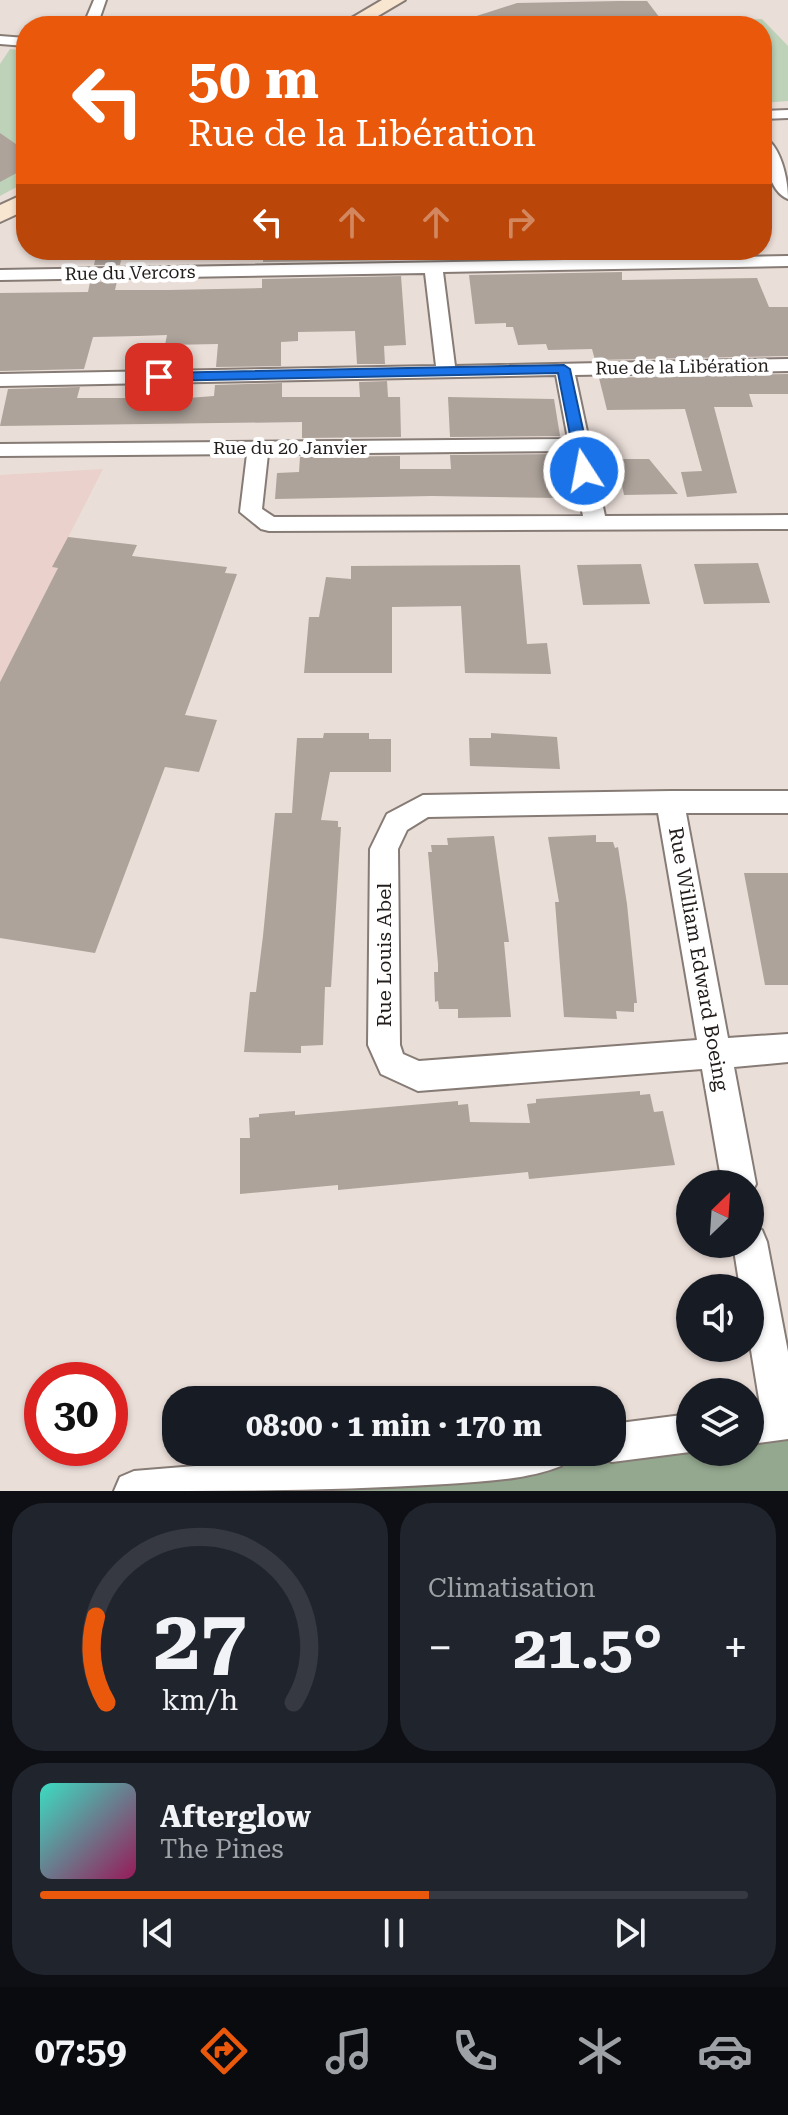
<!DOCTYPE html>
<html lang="fr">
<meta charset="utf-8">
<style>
body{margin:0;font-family:"Roboto Serif",serif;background:#20242c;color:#f1f3f6;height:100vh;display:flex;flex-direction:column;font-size:30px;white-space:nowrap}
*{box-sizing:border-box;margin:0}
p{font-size:26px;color:#9ea1a6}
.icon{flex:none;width:44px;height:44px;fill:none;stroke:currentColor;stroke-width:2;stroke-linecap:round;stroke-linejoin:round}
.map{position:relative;height:1491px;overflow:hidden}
.drawer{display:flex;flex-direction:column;gap:12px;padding:12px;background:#0d0f14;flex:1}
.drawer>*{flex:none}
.banner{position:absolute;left:16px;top:16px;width:756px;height:244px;border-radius:32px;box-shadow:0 2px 6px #0004;background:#ea580c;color:#fff;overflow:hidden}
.needle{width:52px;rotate:25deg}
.buttons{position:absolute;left:676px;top:1170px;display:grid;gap:16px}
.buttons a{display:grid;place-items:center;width:88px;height:88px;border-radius:50%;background:#171b24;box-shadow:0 2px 6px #0004;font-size:40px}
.speed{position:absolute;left:24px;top:1362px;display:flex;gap:16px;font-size:40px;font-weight:700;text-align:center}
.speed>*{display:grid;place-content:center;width:104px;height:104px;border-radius:50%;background:#171b24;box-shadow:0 2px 6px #0004;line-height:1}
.speed .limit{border:12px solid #d22;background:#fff;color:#111}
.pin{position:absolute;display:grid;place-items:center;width:68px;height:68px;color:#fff;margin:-34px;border-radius:16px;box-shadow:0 4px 12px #0006}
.me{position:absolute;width:88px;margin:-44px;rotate:349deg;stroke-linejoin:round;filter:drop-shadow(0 0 6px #0008)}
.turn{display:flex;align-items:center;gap:28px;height:168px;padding:0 40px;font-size:36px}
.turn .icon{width:104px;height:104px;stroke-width:2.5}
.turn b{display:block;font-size:56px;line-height:68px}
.lanes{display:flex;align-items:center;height:76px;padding:0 40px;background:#0003;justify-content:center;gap:40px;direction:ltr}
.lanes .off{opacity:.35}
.big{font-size:60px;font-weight:700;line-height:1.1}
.drawer .card{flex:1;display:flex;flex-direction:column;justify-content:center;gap:12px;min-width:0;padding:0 28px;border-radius:32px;background:#20242c}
.drawer .dial{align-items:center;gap:0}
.dial svg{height:208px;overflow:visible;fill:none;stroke:#363941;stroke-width:7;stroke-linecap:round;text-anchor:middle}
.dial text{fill:#f1f3f6;stroke:none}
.song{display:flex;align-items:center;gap:24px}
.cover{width:96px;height:96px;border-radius:12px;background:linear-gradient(135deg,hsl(170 70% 55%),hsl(330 70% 35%))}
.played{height:8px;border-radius:4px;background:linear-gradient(90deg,#ea580c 55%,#363941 55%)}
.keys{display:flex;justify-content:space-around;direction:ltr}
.heat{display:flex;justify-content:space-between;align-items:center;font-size:44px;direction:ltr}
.drawer .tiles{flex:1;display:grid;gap:12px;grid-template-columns:1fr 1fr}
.card:last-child{grid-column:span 2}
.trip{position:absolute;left:162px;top:1386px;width:464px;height:80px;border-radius:32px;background:#171b24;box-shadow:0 2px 6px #0004;font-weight:700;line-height:80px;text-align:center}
.dock{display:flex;height:128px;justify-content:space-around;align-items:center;background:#090b0e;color:#9ea1a6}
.dock .icon{width:56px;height:56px}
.dock .active{color:#ea580c}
.dock b{font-size:36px;color:#f1f3f6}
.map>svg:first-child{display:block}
.industrial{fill:#ead1cb}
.green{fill:#bdd2b8}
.forest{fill:#94a88f}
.building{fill:#ada39b}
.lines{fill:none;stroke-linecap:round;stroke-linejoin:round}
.minor-casing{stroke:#867b75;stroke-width:4}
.secondary-casing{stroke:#867b75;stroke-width:4}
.minor{fill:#fff;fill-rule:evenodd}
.secondary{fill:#f8e6d1;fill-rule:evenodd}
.route{fill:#1a73e8;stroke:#114b97;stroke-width:2}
.labels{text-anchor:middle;stroke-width:8;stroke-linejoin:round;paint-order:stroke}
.far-street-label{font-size:18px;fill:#221d1b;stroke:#fff}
.street-label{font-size:20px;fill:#221d1b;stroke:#fff}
</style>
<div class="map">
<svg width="788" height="1491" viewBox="0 0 788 1491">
<rect width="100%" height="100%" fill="#eaded8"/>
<path class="industrial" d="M103,469L53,567L58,568L0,682V475Z"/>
<g class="green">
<path d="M762,19L788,46V101L762,103V26H692L690,22Z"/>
<path d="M10,49L26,51V182L0,196V64Z"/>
</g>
<path class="forest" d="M788,1438V1491H303L690,1448V1452H750V1442Z"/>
<g class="building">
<path d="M620,1H647L666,26H462L461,21L517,3Z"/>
<path d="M0,133L26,151V168L0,182Z"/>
<path d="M97,250H123L120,265H94Z"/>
<path d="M264,250H399V260L263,262Z"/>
<path d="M466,250H622V256L467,259Z"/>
<path d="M622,272V280L757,278L769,307H788V356L595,360L592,349L548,350L546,344L518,345L513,327H506V323L475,324L469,275Z"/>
<path d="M401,276L406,345L384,346L385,364H357L355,331L298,332V341L281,342V366L216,367L218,344L165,345L167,335L138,336L93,337L84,369L0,371V293L88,292L90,282L117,281L115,290H169L262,288V279Z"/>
<path d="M788,374V394H749L753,407H714L737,493L687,497L681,472L702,471L685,409L607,410L599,378Z"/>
<path d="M387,381L388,397H400L401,437L302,438V422L0,426L8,389L80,387L77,398H188L214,396L215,385L282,383V397H360L359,382Z"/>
<path d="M448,397L554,399L560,436L450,437Z"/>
<path d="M562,454L569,495H559V498L432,496L275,499L277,473L299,472L300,457L400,456V469H451L450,455Z"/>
<path d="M617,459H649L678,494L624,495Z"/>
<path d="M68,537L137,545L132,556L227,567L225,573L237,574L185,715L217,720L199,772L165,767L95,953L0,938V682L58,568L52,567Z"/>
<path d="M758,563L770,603L704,604L694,564Z"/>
<path d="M641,564L650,604L583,605L577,565Z"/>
<path d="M520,565L527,644L547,643L551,674L465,673L461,606L392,607V673H304L309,617H319L326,577L351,579V566Z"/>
<path d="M324,733H369V739H391V772H330L321,820L338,821V827H341L331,987H325L323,1045L301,1046V1053L244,1052L250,992H256L263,936L275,813H292L297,738H323Z"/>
<path d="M491,733L557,737L560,769L470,766L469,738H491Z"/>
<path d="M596,835V842H613L615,848L618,847L627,904L637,1003H634V1012L616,1011L617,1019L564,1017L555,902H559L548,837Z"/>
<path d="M494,836L509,942H504L511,1017L458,1018V1009H439L438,1001L435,1002L434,972H438V964L428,852H432L431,845H448L447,838Z"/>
<path d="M744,873H788V985H765Z"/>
<path d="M640,1091V1095L650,1094L654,1112L663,1111L675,1165L529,1179L528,1172L338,1190V1185L240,1194V1138H250L249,1118L259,1117V1114L295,1111V1115L458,1101V1105L468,1104L470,1122L530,1123L527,1104L536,1103V1099Z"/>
</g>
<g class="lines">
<defs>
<g id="minor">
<path d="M94,0H106L97,26H83Z"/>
<path d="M0,36L26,38V46L0,44Z"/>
<path d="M788,110V118L762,119V111Z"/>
<path d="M762,136C781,144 788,180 788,199C769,192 762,155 762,136Z"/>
<path d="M788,256V266L443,272L455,366L788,359V371L575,375L605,516L788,515V529L269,531L261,529L240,512L247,454L0,456V444L568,439L556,375L0,386V374L436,366L425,273L0,280V270ZM570,451L583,516L274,517L262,509L268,454Z"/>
<path d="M670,791H788V813H686L728,1038L788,1034V1062L734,1067L756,1184L750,1196V1184H722L702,1069L418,1091L381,1074L368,1045L370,849L387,814L423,795ZM658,813L697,1040L419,1061L403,1054L400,1045L398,849L407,830L428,817Z"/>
<path d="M750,1225L762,1230L767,1242L788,1352V1439L750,1444V1406L760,1405L750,1344V1288H740L733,1244H750Z"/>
<path d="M690,1414V1452L612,1462L598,1457L597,1452H612V1424Z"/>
<path d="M366,1452H566L561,1466C527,1480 483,1481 446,1484C335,1491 225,1491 114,1491L120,1477L134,1471Z"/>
</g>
<g id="secondary">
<path d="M382,0H405L361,26H338Z"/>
<path d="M26,193V210L0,222V205Z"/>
</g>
</defs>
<use href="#minor" class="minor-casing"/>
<use href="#secondary" class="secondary-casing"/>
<use href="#minor" class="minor"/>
<use href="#secondary" class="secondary"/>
</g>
<path class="route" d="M564,365L570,369L592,471L584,475L577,471L558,373L159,381L152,377L159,373Z"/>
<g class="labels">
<g class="far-street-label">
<text transform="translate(130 273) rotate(-1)" y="6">Rue du Vercors</text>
<text transform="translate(682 367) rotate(-1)" y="6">Rue de la Libération</text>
<text x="290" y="454">Rue du 20 Janvier</text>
</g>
<g class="street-label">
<text transform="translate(384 955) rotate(-90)" y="7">Rue Louis Abel</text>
<text transform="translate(699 959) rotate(80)" y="7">Rue William Edward Boeing</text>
</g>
</g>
</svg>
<div class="buttons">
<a><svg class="needle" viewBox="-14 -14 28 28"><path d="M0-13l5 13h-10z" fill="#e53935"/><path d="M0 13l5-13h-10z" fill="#9ea1a6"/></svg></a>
<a><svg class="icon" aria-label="sound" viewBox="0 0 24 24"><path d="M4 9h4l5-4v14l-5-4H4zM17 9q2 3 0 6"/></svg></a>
<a><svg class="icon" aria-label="layers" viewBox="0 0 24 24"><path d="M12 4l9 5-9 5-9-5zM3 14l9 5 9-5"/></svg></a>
</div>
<div class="speed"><div class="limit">30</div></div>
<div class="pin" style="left:159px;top:377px;background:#d93025"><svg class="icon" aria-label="arrive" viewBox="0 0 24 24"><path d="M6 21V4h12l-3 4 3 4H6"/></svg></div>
<svg class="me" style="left:584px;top:471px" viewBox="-20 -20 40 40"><circle r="17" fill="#1a73e8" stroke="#fff" stroke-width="3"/><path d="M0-11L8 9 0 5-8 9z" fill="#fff"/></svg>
<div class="trip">08:00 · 1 min · 170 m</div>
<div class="banner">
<div class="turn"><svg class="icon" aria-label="left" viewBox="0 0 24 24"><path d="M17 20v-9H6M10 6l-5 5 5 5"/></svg><div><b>50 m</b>Rue de la Libération</div></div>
<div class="lanes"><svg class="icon" aria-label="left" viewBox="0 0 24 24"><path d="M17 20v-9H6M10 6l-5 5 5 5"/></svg><svg class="icon off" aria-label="ahead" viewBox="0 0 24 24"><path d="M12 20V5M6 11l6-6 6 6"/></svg><svg class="icon off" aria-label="ahead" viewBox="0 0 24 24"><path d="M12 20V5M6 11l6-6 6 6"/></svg><svg class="icon off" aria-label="right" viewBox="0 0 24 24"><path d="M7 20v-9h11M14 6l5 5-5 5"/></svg></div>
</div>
</div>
<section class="drawer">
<div class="tiles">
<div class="card dial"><svg viewBox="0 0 100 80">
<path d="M14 69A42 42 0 1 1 86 69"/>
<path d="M14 69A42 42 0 0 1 10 36" stroke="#ea580c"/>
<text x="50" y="56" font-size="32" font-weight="700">27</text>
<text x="50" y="72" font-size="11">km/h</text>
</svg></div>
<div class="card"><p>Climatisation</p>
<div class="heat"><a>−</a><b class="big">21.5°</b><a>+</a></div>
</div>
<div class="card">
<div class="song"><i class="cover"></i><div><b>Afterglow</b><p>The Pines</p></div></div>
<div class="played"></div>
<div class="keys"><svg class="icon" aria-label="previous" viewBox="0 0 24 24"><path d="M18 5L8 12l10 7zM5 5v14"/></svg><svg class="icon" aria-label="pause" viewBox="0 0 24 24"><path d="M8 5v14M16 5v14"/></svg><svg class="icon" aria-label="next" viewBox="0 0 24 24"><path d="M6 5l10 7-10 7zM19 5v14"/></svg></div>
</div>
</div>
</section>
<nav class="dock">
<b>07:59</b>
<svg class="icon active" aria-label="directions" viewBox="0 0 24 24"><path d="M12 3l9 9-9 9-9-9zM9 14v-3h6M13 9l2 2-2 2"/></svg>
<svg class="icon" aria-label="music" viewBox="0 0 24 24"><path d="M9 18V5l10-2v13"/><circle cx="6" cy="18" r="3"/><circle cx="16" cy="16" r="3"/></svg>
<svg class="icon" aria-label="phone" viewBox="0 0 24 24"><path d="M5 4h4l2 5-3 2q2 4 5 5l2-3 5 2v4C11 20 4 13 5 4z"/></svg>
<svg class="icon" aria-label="climate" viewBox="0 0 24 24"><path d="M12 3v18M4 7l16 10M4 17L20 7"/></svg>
<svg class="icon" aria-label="car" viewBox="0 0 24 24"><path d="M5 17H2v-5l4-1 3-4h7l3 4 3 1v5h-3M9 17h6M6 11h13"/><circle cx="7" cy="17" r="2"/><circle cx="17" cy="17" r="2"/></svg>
</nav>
